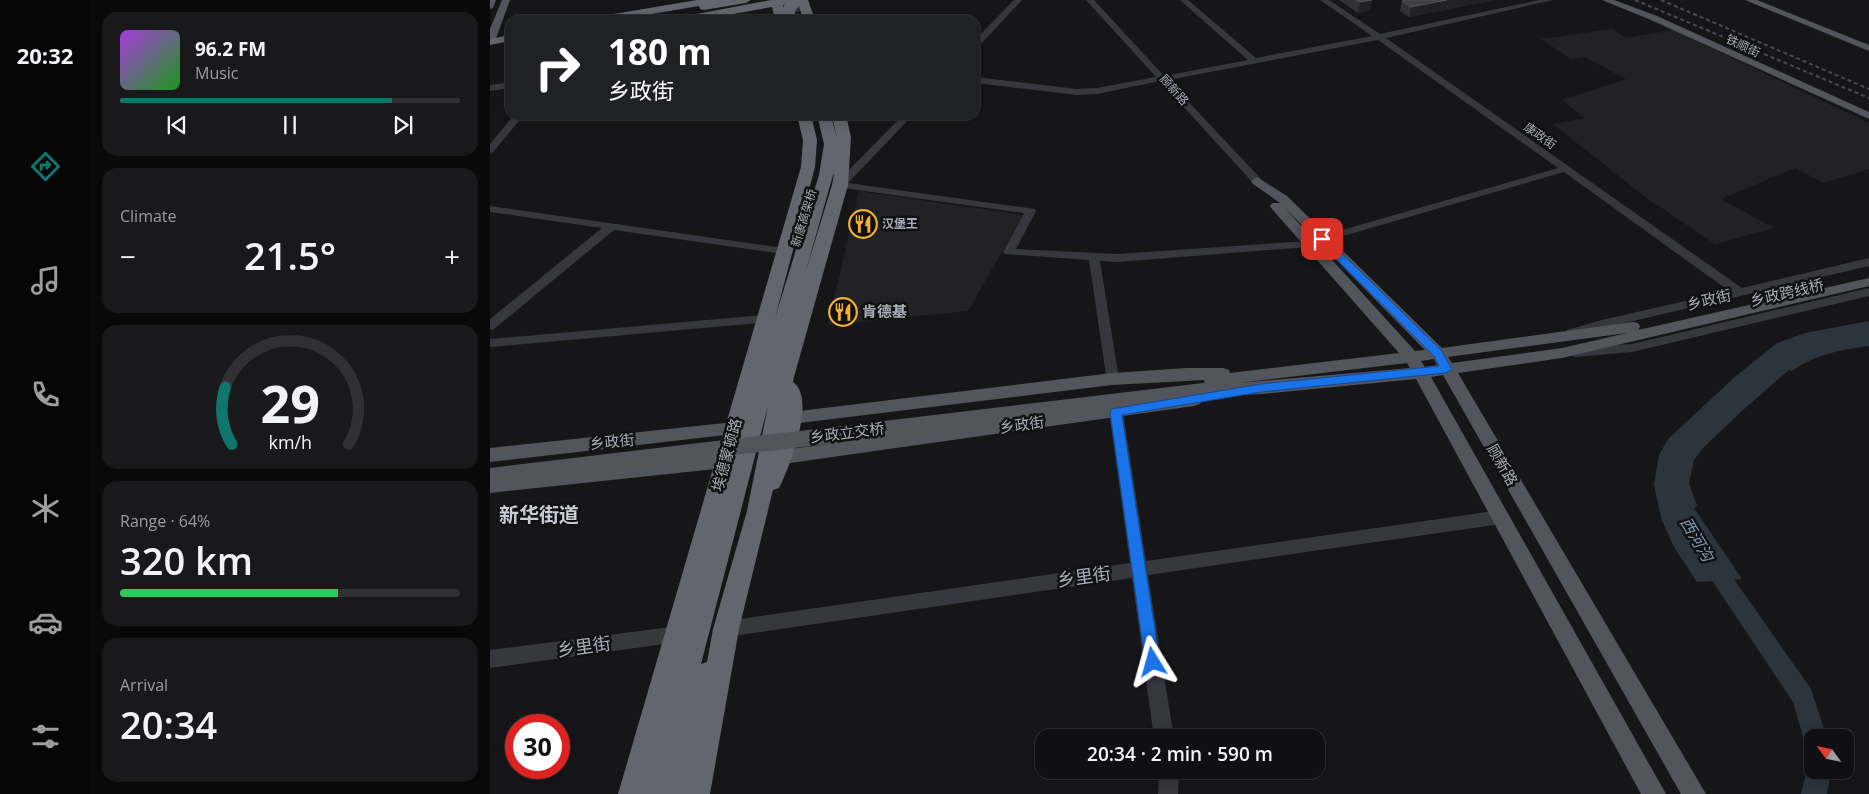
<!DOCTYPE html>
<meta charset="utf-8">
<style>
body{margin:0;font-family:"Open Sans","Noto Sans SC",sans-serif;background:#19191b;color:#f1f3f6;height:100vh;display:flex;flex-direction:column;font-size:19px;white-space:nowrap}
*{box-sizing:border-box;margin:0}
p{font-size:16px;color:#9c9d9f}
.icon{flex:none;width:28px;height:28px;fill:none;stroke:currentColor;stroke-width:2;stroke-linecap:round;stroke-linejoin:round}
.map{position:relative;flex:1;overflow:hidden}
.sheet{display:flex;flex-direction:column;gap:12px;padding:12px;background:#09090a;width:400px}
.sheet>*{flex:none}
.guide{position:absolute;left:15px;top:15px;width:475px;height:105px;border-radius:15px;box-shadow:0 2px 12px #0003,0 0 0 1px #303032;background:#202124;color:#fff;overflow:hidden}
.needle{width:32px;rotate:303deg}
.tools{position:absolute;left:1314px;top:729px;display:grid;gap:10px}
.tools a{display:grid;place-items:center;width:50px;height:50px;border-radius:10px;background:#101012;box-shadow:0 2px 12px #0003,0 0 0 1px #303032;font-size:25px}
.speed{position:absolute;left:15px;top:714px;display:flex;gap:10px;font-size:25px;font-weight:700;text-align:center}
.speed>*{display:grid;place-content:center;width:65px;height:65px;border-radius:50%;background:#101012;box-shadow:0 2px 12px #0003,0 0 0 1px #303032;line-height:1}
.speed .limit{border:8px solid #d22;background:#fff;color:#111}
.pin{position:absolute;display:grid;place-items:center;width:42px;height:42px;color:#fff;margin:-21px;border-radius:10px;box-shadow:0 2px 8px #0006}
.me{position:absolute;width:55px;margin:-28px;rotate:352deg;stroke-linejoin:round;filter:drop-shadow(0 0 4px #0008)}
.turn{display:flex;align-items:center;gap:18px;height:105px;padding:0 20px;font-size:22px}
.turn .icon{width:65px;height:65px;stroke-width:2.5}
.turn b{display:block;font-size:35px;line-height:42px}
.big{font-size:38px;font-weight:600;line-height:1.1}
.sheet .tile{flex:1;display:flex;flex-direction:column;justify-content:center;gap:8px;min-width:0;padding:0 18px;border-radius:15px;background:#19191b}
.sheet .dial{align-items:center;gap:0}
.dial svg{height:130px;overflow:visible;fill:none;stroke:#303032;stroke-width:7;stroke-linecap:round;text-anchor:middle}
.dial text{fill:#f1f3f6;stroke:none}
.song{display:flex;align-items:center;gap:15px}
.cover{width:60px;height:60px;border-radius:8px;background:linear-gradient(135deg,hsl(280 70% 55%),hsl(120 70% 35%))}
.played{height:5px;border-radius:2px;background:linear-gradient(90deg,#0f766e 80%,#303032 80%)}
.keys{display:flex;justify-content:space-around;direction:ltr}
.heat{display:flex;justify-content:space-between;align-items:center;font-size:28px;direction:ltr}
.charge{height:8px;border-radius:4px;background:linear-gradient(90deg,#34c759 64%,#303032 0)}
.trip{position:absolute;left:545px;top:729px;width:290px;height:50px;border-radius:15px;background:#101012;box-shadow:0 2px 12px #0003,0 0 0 1px #303032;font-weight:600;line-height:50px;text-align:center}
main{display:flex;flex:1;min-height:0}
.menu{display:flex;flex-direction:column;width:90px;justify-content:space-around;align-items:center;background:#060607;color:#9c9d9f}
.menu .icon{width:35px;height:35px}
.menu .on{color:#0f766e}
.menu b{font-size:22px;color:#f1f3f6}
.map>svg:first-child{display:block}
.built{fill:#222225}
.water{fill:#2c353c}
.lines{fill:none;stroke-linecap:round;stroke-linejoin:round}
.river{fill:#2c353c;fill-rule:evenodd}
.highway-tunnel{stroke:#333438;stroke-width:12;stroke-dasharray:12 6;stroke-linecap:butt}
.minor{fill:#37383d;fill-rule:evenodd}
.major{fill:#53555c;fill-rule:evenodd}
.highway{fill:#63666e;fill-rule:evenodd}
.rail{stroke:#4a4c52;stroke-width:2;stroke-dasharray:4 3;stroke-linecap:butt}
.major-bridge{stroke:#53555c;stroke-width:16}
.highway-bridge{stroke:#63666e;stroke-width:12}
.wall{fill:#323236}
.shaded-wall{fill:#212124}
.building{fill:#3f3f44;stroke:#4f5156}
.route{fill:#1a73e8;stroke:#114b97}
.labels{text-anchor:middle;stroke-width:5;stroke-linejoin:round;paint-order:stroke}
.far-street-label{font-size:12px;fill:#a8adb8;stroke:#111113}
.far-poi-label{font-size:12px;font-weight:bold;fill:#a8adb8;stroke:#111113;text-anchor:start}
.street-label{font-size:15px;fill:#a8adb8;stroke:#111113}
.poi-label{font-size:15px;font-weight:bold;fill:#a8adb8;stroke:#111113;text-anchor:start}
.water-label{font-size:16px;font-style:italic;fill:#7f9bb3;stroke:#111113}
.near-street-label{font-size:18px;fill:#a8adb8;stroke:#111113}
.district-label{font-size:20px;font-weight:bold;fill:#c9ccd4;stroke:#111113}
</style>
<main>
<nav class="menu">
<b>20:32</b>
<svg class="icon on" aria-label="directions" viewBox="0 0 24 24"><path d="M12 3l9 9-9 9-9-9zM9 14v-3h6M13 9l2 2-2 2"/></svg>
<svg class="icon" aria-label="music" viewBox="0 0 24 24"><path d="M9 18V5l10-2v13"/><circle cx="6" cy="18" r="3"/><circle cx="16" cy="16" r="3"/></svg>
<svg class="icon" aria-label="phone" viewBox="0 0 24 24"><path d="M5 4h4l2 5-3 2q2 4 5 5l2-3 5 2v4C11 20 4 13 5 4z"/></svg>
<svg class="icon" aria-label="climate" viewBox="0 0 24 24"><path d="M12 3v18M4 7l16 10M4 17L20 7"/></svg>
<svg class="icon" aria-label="car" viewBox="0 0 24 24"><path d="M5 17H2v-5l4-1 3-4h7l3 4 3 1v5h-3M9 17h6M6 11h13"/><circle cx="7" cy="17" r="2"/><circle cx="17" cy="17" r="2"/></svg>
<svg class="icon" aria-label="filters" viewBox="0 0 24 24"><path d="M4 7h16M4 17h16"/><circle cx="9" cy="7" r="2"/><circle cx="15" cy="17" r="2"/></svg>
</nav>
<section class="sheet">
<div class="tile">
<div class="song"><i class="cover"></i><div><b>96.2 FM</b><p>Music</p></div></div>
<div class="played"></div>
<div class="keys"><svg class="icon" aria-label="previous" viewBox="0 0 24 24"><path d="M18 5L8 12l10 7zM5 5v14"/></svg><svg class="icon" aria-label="pause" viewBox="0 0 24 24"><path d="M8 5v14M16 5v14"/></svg><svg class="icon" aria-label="next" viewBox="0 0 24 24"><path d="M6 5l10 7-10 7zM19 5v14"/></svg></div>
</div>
<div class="tile"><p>Climate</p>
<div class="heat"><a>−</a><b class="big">21.5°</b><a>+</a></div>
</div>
<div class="tile dial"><svg viewBox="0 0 100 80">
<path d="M14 69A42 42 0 1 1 86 69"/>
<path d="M14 69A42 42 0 0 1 10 34" stroke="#0f766e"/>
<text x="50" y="56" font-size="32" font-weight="700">29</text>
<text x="50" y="72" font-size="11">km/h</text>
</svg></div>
<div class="tile"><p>Range · 64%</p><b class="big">320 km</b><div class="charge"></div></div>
<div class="tile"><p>Arrival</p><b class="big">20:34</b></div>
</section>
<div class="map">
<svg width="1379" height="794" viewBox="0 0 1379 794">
<rect width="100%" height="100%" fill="#161618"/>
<g class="built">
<path d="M1122,29L1136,38L1183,30L1379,123V169L1334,183L1305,168L1231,199L1284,228L1225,244L1155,197L1063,124L1094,118L1072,100L1136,79L1094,57L1081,59L1051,39Z"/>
<path d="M369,191L533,215L478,311L338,325Z"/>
</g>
<path class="water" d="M1379,321V346C1351,350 1326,354 1302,371L1299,370L1252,411L1214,447L1204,460L1199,483L1207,506L1204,508L1252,579L1207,582L1184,547L1171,518L1164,484L1169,455L1178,439L1246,376L1287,343L1315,333Z"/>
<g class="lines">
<g class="river">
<path d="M1220,552L1227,555L1321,689L1337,738H1322V749L1316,747L1303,702L1213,567L1210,561L1213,555Z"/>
<path d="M1322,760V770H1341L1337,794H1311L1319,761Z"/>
</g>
<path class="highway-tunnel" d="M305,0L312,20"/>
<g class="minor">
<path d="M524,0H532L488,47H485V40Z"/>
<path d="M596,0H604L674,76L758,60L690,0H698L766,58L882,36L830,0H839L890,34L1049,0H1063L896,38L1252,288L1379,258V266L1113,328L1081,337L1077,336L1075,333L1077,330L1112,320L1239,291L1074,172L836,241H828L826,239L828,237L1068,168L888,40L678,80L771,179L772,181L771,183H763L670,81L607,94L587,95L485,83V77L587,89L607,88L666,77Z"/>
<path d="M20,82V88L0,91V85Z"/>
<path d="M24,115H34L3,152L0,153V144Z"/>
<path d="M413,115H423L358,183L545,209L546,211L526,249L627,254L818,241L824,244L818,247L627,262L610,261L629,379L627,382H617L599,260L515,254L513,252L534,213L346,187L345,185L346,183Z"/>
<path d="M0,206L294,248L300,251L294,254L124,230L4,329L0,330V319L112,228L0,212Z"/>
<path d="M1379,288V296L1142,352L1085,357L1080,355L1078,352L1080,349L1085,347L1142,344Z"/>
<path d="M275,315L281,319L279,322L0,347V339Z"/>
<path d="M626,407L631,408L633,412L656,561L1011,510L1017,512L1019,517L1017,522L1011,524L658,575L684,738H664L642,578L236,637L230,635L227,629L230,623L236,621L640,563L619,412L621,408Z"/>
<path d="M189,626L195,628L198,634L195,640L189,642L0,668V650Z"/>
<path d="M669,770H689L688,794H668Z"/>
</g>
<g class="major">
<path d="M0,0H6L3,8L0,9Z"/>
<path d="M12,0H20L5,41L0,44V29Z"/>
<path d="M1112,0H1124L1167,16L1379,112V119L1161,20Z"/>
<path d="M1255,0H1267L1379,45V51Z"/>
<path d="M767,177L797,196L952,348L1143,322L1148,323L1150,327L1148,330L1379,278V286L1072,358L968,373L1216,794H1191L953,375L941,377L1176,794H1151L926,379L771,394L714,397L708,395L706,391L708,387L715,385L714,380L622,385L301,424L295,422L293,418L295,414L301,412L622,373L697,368H733L739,370L740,373L909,353L782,209L780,206L782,203H790L763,184L761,181ZM793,206L935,350L925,351ZM1137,333L1072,348L962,363L958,357ZM944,359L947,365L935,367L931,361ZM917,363L920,368L749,383Z"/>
<path d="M704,394L710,396L712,400L710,404L704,406L293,464L287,462L284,457L287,452L293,450Z"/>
<path d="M244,422L250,423L252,428L250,433L244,434L0,462V448Z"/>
<path d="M235,454L241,456L244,461L241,466L235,468L0,493V479Z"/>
</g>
<g class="highway">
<path d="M207,0H261L256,3L214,10L210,9L209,6L126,20H100L106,17Z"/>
<path d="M281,0H318L325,20H313L308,2L293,5L297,20H285L282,7L210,20H185L191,17Z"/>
<path d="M20,35V41L0,45V39Z"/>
<path d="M307,115H321L327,140L325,167L285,318L329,175L334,144L327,115H341L347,139L342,115H356L361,137L358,185L304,377L303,382C326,398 301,462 292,482L289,488L283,490L249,629L220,794H128L311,167L313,140ZM344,174L342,185L315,274L343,175ZM278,406L257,511L223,629L217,662L211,664Z"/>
</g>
<g class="rail">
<path d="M1145,0L1379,98"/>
<path d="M1171,0L1379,89"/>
</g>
<path class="major-bridge" d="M0,476L714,391"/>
<path class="highway-bridge" d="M299,20V9L306,0"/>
</g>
<g class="wall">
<path d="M849,0H882L880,10L868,13Z"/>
<path d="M916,0H1004L919,17L910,11L912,1Z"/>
</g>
<g class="shaded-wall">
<path d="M882,0L880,10L868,13L870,2Z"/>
<path d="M957,0H1004L919,17L921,7Z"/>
</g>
<g class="building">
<path d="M866,0H882L870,2Z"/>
<path d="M916,0H957L921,7L912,1Z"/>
</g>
<path class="route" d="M832,236L835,237L951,350L962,369L956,373L771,392L632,415L670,662L668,668L663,670L658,668L655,662L620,412L622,409L771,384L949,366L944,356L828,241V237Z"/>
<defs>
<symbol id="restaurant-ring" viewBox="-11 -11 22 22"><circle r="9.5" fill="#111113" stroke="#f2b134" stroke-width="1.5"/><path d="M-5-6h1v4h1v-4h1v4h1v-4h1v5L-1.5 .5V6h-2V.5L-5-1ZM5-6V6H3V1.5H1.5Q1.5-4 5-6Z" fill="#f2b134"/></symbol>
</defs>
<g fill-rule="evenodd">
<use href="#restaurant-ring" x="357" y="208" width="32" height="32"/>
<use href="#restaurant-ring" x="337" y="296" width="32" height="32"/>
</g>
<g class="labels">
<g class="far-street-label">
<text transform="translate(1253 46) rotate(25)" y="4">铁顺街</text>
<text transform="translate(684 90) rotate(48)" y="4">顾新路</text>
<text transform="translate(1050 136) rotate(35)" y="4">康政街</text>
<text transform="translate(314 218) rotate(-73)" y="4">新康高架桥</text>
</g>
<g class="far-poi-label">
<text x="392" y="228">汉堡王</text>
</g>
<g class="street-label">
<text transform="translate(1297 293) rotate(-13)" y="5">乡政跨线桥</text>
<text transform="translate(1219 300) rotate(-13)" y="5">乡政街</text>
<text transform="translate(532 425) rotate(-8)" y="5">乡政街</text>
<text transform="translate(357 433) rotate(-7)" y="5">乡政立交桥</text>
<text transform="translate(122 442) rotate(-6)" y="5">乡政街</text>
<text transform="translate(237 455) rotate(-75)" y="5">埃德蒙顿路</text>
<text transform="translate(1012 465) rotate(60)" y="5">顾新路</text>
</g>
<g class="poi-label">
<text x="372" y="317">肯德基</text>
</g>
<g class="water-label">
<text transform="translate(1207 539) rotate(59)" y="6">西河沟</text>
</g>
<g class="near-street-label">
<text transform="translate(594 577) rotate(-8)" y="6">乡里街</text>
<text transform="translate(94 647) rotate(-8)" y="6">乡里街</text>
</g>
<g class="district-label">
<text x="49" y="522">新华街道</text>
</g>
</g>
</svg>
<div class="tools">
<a><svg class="needle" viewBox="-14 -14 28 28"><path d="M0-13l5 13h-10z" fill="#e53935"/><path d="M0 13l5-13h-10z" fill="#9c9d9f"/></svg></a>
</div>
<div class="speed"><div class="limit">30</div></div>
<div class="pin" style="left:832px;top:239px;background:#d93025"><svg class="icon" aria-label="arrive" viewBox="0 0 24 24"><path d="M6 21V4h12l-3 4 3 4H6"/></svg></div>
<svg class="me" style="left:663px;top:662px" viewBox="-20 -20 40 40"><path d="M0-17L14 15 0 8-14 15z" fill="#1a73e8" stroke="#fff" stroke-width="4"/></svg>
<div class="trip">20:34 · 2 min · 590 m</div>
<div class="guide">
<div class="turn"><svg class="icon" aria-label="right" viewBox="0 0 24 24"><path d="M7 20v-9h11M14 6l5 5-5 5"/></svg><div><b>180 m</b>乡政街</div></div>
</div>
</div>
</main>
